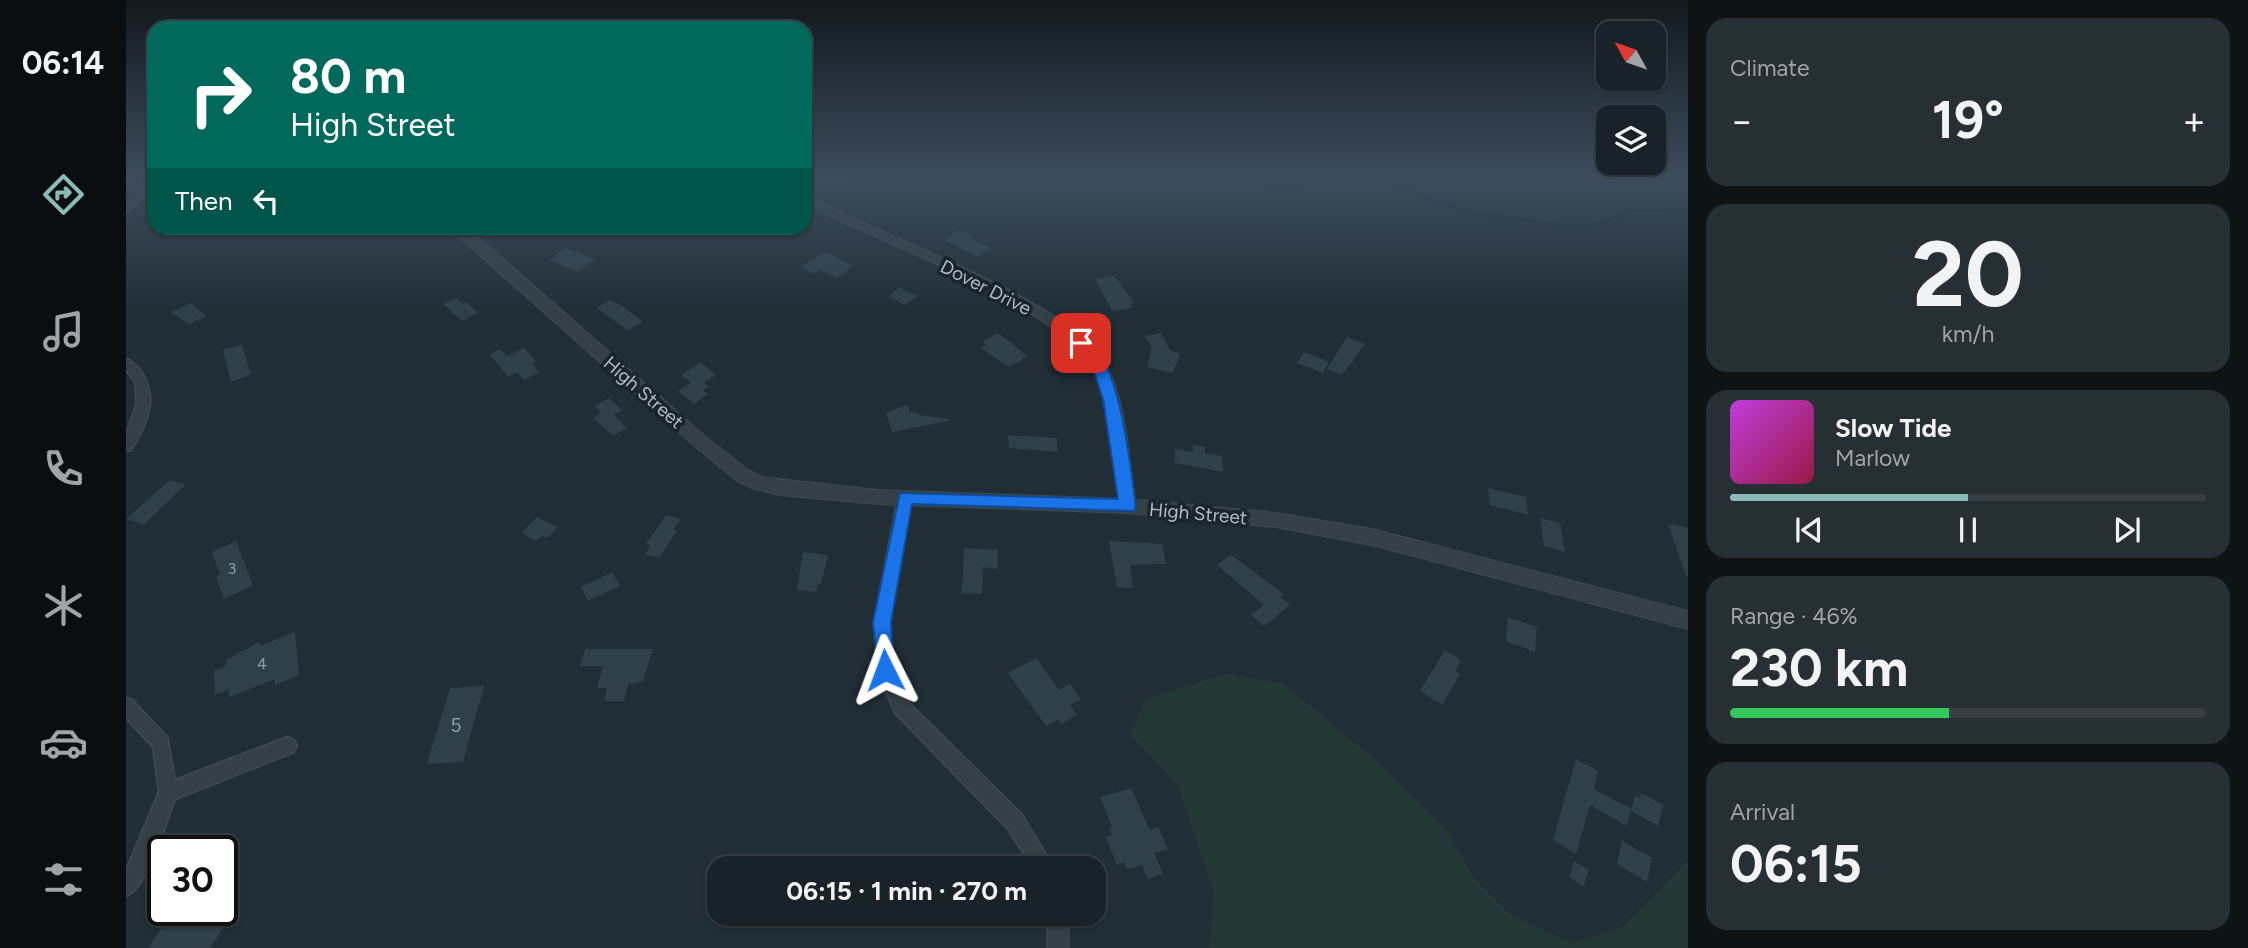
<!DOCTYPE html>
<meta charset="utf-8">
<style>
body{margin:0;font-family:Figtree,sans-serif;background:#262f34;color:#f1f3f6;height:100vh;display:flex;flex-direction:column;font-size:26px;white-space:nowrap}
*{box-sizing:border-box;margin:0}
p{font-size:23px;color:#9fa4a8}
.icon{flex:none;width:38px;height:38px;fill:none;stroke:currentColor;stroke-width:2;stroke-linecap:round;stroke-linejoin:round}
.map{position:relative;flex:1;overflow:hidden}
.panel{display:flex;flex-direction:column;gap:18px;padding:18px;background:#0e1316;width:560px}
.panel>*{flex:none}
.guide{position:absolute;left:21px;top:21px;width:665px;height:214px;border-radius:21px;box-shadow:0 2px 5px #0004,0 0 0 2px #373f45;background:#00695c;color:#fff;overflow:hidden}
.needle{width:46px;rotate:310deg}
.buttons{position:absolute;left:1470px;top:21px;display:grid;gap:14px}
.buttons a{display:grid;place-items:center;width:70px;height:70px;border-radius:14px;background:#192228;box-shadow:0 2px 5px #0004,0 0 0 2px #373f45;font-size:35px}
.speed{position:absolute;left:21px;top:835px;display:flex;gap:14px;font-size:35px;font-weight:700;text-align:center}
.speed>*{display:grid;place-content:center;width:91px;height:91px;border-radius:50%;background:#192228;box-shadow:0 2px 5px #0004,0 0 0 2px #373f45;line-height:1}
.speed .limit{border:4px solid #111;border-radius:10px;background:#fff;color:#111}
.pin{position:absolute;display:grid;place-items:center;width:60px;height:60px;color:#fff;margin:-30px;border-radius:14px;box-shadow:0 4px 10px #0006}
.me{position:absolute;width:77px;margin:-38px;rotate:357deg;stroke-linejoin:round;filter:drop-shadow(0 0 5px #0008)}
.turn{display:flex;align-items:center;gap:24px;height:147px;padding:0 28px;font-size:32px}
.turn .icon{width:91px;height:91px;stroke-width:2.5}
.turn b{display:block;font-size:49px;line-height:60px}
.then{display:flex;align-items:center;height:66px;padding:0 28px;background:#0003;gap:14px;font-size:26px}
.big{font-size:52px;font-weight:700;line-height:1.1}
.panel .card{flex:1;display:flex;flex-direction:column;justify-content:center;gap:10px;min-width:0;padding:0 24px;border-radius:21px;background:#262f34}
.panel .dial{align-items:center;gap:0}
.dial b{font-size:91px;line-height:1}
.song{display:flex;align-items:center;gap:21px}
.cover{width:84px;height:84px;border-radius:10px;background:linear-gradient(135deg,hsl(290 70% 55%),hsl(340 70% 35%))}
.played{height:7px;border-radius:4px;background:linear-gradient(90deg,#8bbbb9 50%,#373f45 50%)}
.keys{display:flex;justify-content:space-around;direction:ltr}
.heat{display:flex;justify-content:space-between;align-items:center;font-size:38px;direction:ltr}
.charge{height:10px;border-radius:5px;background:linear-gradient(90deg,#34c759 46%,#373f45 0)}
.trip{position:absolute;left:581px;top:856px;width:399px;height:70px;border-radius:21px;background:#192228;box-shadow:0 2px 5px #0004,0 0 0 2px #373f45;font-weight:700;line-height:70px;text-align:center}
main{display:flex;flex:1;min-height:0}
.menu{display:flex;flex-direction:column;width:126px;justify-content:space-around;align-items:center;background:#0a0e10;color:#9fa4a8}
.menu .icon{width:49px;height:49px}
.menu .current{color:#8bbbb9}
.menu b{font-size:32px;color:#f1f3f6}
.map>svg:first-child{display:block}
.green{fill:#233735}
.lines{fill:none;stroke-linecap:round;stroke-linejoin:round}
.stream{stroke:#162832;stroke-width:3.5}
.building{fill:#304049}
.minor-casing{stroke:#3e4950;stroke-width:3}
.tertiary-casing{stroke:#3e4950;stroke-width:2}
.minor{fill:#344046;fill-rule:evenodd}
.tertiary{fill:#344046;fill-rule:evenodd}
.route{fill:#1a73e8;stroke:#114b97;stroke-width:2}
.labels{text-anchor:middle;stroke-width:7;stroke-linejoin:round;paint-order:stroke}
.number-label{font-size:16px;fill:#8e9ba3}
.street-label{font-size:19px;fill:#afbbc3;stroke:#1a252b}
.near-number-label{font-size:19px;fill:#8e9ba3}
</style>
<main>
<nav class="menu">
<b>06:14</b>
<svg class="icon current" aria-label="directions" viewBox="0 0 24 24"><path d="M12 3l9 9-9 9-9-9zM9 14v-3h6M13 9l2 2-2 2"/></svg>
<svg class="icon" aria-label="music" viewBox="0 0 24 24"><path d="M9 18V5l10-2v13"/><circle cx="6" cy="18" r="3"/><circle cx="16" cy="16" r="3"/></svg>
<svg class="icon" aria-label="phone" viewBox="0 0 24 24"><path d="M5 4h4l2 5-3 2q2 4 5 5l2-3 5 2v4C11 20 4 13 5 4z"/></svg>
<svg class="icon" aria-label="climate" viewBox="0 0 24 24"><path d="M12 3v18M4 7l16 10M4 17L20 7"/></svg>
<svg class="icon" aria-label="car" viewBox="0 0 24 24"><path d="M5 17H2v-5l4-1 3-4h7l3 4 3 1v5h-3M9 17h6M6 11h13"/><circle cx="7" cy="17" r="2"/><circle cx="17" cy="17" r="2"/></svg>
<svg class="icon" aria-label="filters" viewBox="0 0 24 24"><path d="M4 7h16M4 17h16"/><circle cx="9" cy="7" r="2"/><circle cx="15" cy="17" r="2"/></svg>
</nav>
<div class="map">
<svg width="1562" height="948" viewBox="0 0 1562 948">
<rect width="100%" height="100%" fill="#212e36"/>
<path class="green" d="M1101,673L1158,684L1251,761L1322,831L1350,880L1386,916L1448,943L1497,926L1562,860V948H1083L1088,892L1052,785L1004,735L1020,699Z"/>
<g class="lines">
<g class="stream">
<path d="M1097,179L1159,188L1225,179"/>
<path d="M1249,179L1337,211L1458,229L1508,210L1561,212"/>
</g>
</g>
<g class="building">
<path d="M679,179H707L720,185L706,194Z"/>
<path d="M832,230L846,236L844,238L865,248L852,257L818,240Z"/>
<path d="M439,248L469,259L452,272L423,260Z"/>
<path d="M697,252L706,255L727,266L711,278L694,270L688,274L675,267Z"/>
<path d="M988,276L1008,303L1004,304L1006,308L986,311L969,279Z"/>
<path d="M773,287L791,296L779,305L763,297Z"/>
<path d="M330,298L337,304L340,302L352,313L336,321L317,304Z"/>
<path d="M484,300L495,305L517,322L501,330L471,308Z"/>
<path d="M65,303L80,316L63,324L45,312Z"/>
<path d="M872,333L902,356L883,367L855,348L861,345L856,342Z"/>
<path d="M1035,333L1044,351L1054,353L1047,373L1021,367L1026,347L1018,336Z"/>
<path d="M1221,337L1239,344L1216,375L1201,369Z"/>
<path d="M116,345L125,374L105,382L97,350Z"/>
<path d="M398,348L410,362L406,364L413,372L398,380L391,372L382,377L364,354L374,349L381,356Z"/>
<path d="M1178,352L1203,362L1197,373L1171,363Z"/>
<path d="M575,362L590,375L578,383L583,387L577,390L582,394L568,404L552,391L565,383L555,375Z"/>
<path d="M483,398L496,410L488,415L501,428L487,436L467,418L475,413L469,406Z"/>
<path d="M781,405L784,413L791,412L793,415L823,419V421L766,432L760,413Z"/>
<path d="M882,435L931,438V452L883,448Z"/>
<path d="M1067,445L1079,447V453L1096,456L1097,472L1049,463V449L1067,452Z"/>
<path d="M44,480L60,484L18,524L0,519Z"/>
<path d="M1362,488L1400,497L1402,515L1364,505Z"/>
<path d="M540,515L555,519L548,530L551,531L533,558L519,554L525,545L520,544Z"/>
<path d="M411,517L432,527L421,538L416,536L410,541L395,533Z"/>
<path d="M1414,518L1434,523L1439,552L1418,546Z"/>
<path d="M1542,524L1562,528V575L1560,576Z"/>
<path d="M110,541L127,585L98,599L90,577L94,575L86,552Z"/>
<path d="M983,541L1036,544L1040,564L1004,565L1007,588L991,587Z"/>
<path d="M838,548L872,550L871,569L857,567L856,594L836,593Z"/>
<path d="M677,552L702,555L695,584H692L690,592L671,590Z"/>
<path d="M1105,555L1158,594L1154,597L1164,605L1138,626L1125,615L1138,605L1091,565Z"/>
<path d="M486,572L494,586L462,601L455,587Z"/>
<path d="M1382,617L1411,627L1409,652L1380,641Z"/>
<path d="M169,632L173,675L149,685V679L103,697V689L89,695L88,671L100,666V660L133,642L134,646Z"/>
<path d="M459,649H527L517,681L502,684L498,701H478L481,688H471L477,666H454Z"/>
<path d="M1319,650L1335,660L1329,671L1334,674L1316,705L1294,691Z"/>
<path d="M910,658L933,690L944,684L955,700L944,705L951,715L935,724L932,720L920,726L882,673Z"/>
<path d="M358,686L337,762L301,764L324,688Z"/>
<path d="M1450,759L1472,771L1468,789L1505,809L1501,826L1464,805L1450,854L1427,840Z"/>
<path d="M1005,788L1024,830L1032,827L1042,849L1028,853L1037,874L1022,879L1016,865L1001,869L998,862L991,865L980,837L986,835L983,828L986,827L974,797Z"/>
<path d="M1515,793L1537,805L1532,826L1505,811L1509,795L1513,798Z"/>
<path d="M1496,841L1526,858L1521,882L1491,864Z"/>
<path d="M1448,861L1463,870L1457,887L1443,877Z"/>
<path d="M96,883L113,887L89,925L98,927L84,948H22L48,910H96Z"/>
</g>
<g class="lines">
<defs>
<g id="minor">
<path d="M28,182V190L0,212V204Z"/>
<path d="M679,198C706,206 732,221 757,232C810,256 949,313 977,360C1001,402 1002,459 1009,506L1007,510H997L995,506C988,460 988,406 966,365C939,312 739,232 679,205Z"/>
<path d="M0,359C7,361 12,367 16,373C33,400 20,425 5,450L0,451V435L11,403L9,382L0,370Z"/>
<path d="M779,492L784,494L786,498L764,622L767,670L781,701L896,815L928,868H907L882,829L769,713L751,670L748,622L772,498L774,494Z"/>
<path d="M0,698L6,700L41,737L49,780L162,737L168,740L171,746L168,752L49,799C39,823 23,886 0,896V871L33,792L27,747L0,718Z"/>
<rect x="922" y="914" width="20" height="34"/>
</g>
<g id="tertiary">
<path d="M0,179H28V185L4,183Z"/>
<path d="M323,228H337L357,241L582,439L622,470L636,477L751,490L1002,499L1150,513L1246,529L1562,611V629L1246,545L1150,527L1002,513L751,504L654,495L626,488L610,480L570,447Z"/>
</g>
</defs>
<use href="#minor" class="minor-casing"/>
<use href="#tertiary" class="tertiary-casing"/>
<use href="#minor" class="minor"/>
<use href="#tertiary" class="tertiary"/>
</g>
<linearGradient id="sky" x2="0" y2="1"><stop stop-color="#12191e"/><stop offset="0.57" stop-color="#3d4c5d"/><stop offset="1" stop-color="#3d4c5d" stop-opacity="0"/></linearGradient>
<rect width="1562" height="312" fill="url(#sky)"/>
<path class="route" d="M955,338C995,351 1004,469 1010,506L1008,511L786,504L765,622L768,670L766,676L759,678L752,676L747,622L774,493L992,499L977,399L964,360L948,343Z"/>
<g class="labels">
<g class="number-label">
<text x="106" y="574">3</text>
<text x="136" y="669">4</text>
</g>
<g class="street-label">
<text transform="translate(860 287) rotate(27)" y="7">Dover Drive</text>
<text transform="translate(518 392) rotate(41)" y="7">High Street</text>
<text transform="translate(1072 513) rotate(5)" y="7">High Street</text>
</g>
<g class="near-number-label">
<text x="330" y="732">5</text>
</g>
</g>
</svg>
<div class="buttons">
<a><svg class="needle" viewBox="-14 -14 28 28"><path d="M0-13l5 13h-10z" fill="#e53935"/><path d="M0 13l5-13h-10z" fill="#9fa4a8"/></svg></a>
<a><svg class="icon" aria-label="layers" viewBox="0 0 24 24"><path d="M12 4l9 5-9 5-9-5zM3 14l9 5 9-5"/></svg></a>
</div>
<div class="speed"><div class="limit">30</div></div>
<div class="pin" style="left:955px;top:343px;background:#d93025"><svg class="icon" aria-label="arrive" viewBox="0 0 24 24"><path d="M6 21V4h12l-3 4 3 4H6"/></svg></div>
<svg class="me" style="left:759px;top:670px" viewBox="-20 -20 40 40"><path d="M0-17L14 15 0 8-14 15z" fill="#1a73e8" stroke="#fff" stroke-width="4"/></svg>
<div class="trip">06:15 · 1 min · 270 m</div>
<div class="guide">
<div class="turn"><svg class="icon" aria-label="right" viewBox="0 0 24 24"><path d="M7 20v-9h11M14 6l5 5-5 5"/></svg><div><b>80 m</b>High Street</div></div>
<div class="then">Then<svg class="icon" aria-label="left" viewBox="0 0 24 24"><path d="M17 20v-9H6M10 6l-5 5 5 5"/></svg></div>
</div>
</div>
<section class="panel">
<div class="card"><p>Climate</p>
<div class="heat"><a>−</a><b class="big">19°</b><a>+</a></div>
</div>
<div class="card dial"><b>20</b><p>km/h</p></div>
<div class="card">
<div class="song"><i class="cover"></i><div><b>Slow Tide</b><p>Marlow</p></div></div>
<div class="played"></div>
<div class="keys"><svg class="icon" aria-label="previous" viewBox="0 0 24 24"><path d="M18 5L8 12l10 7zM5 5v14"/></svg><svg class="icon" aria-label="pause" viewBox="0 0 24 24"><path d="M8 5v14M16 5v14"/></svg><svg class="icon" aria-label="next" viewBox="0 0 24 24"><path d="M6 5l10 7-10 7zM19 5v14"/></svg></div>
</div>
<div class="card"><p>Range · 46%</p><b class="big">230 km</b><div class="charge"></div></div>
<div class="card"><p>Arrival</p><b class="big">06:15</b></div>
</section>
</main>
